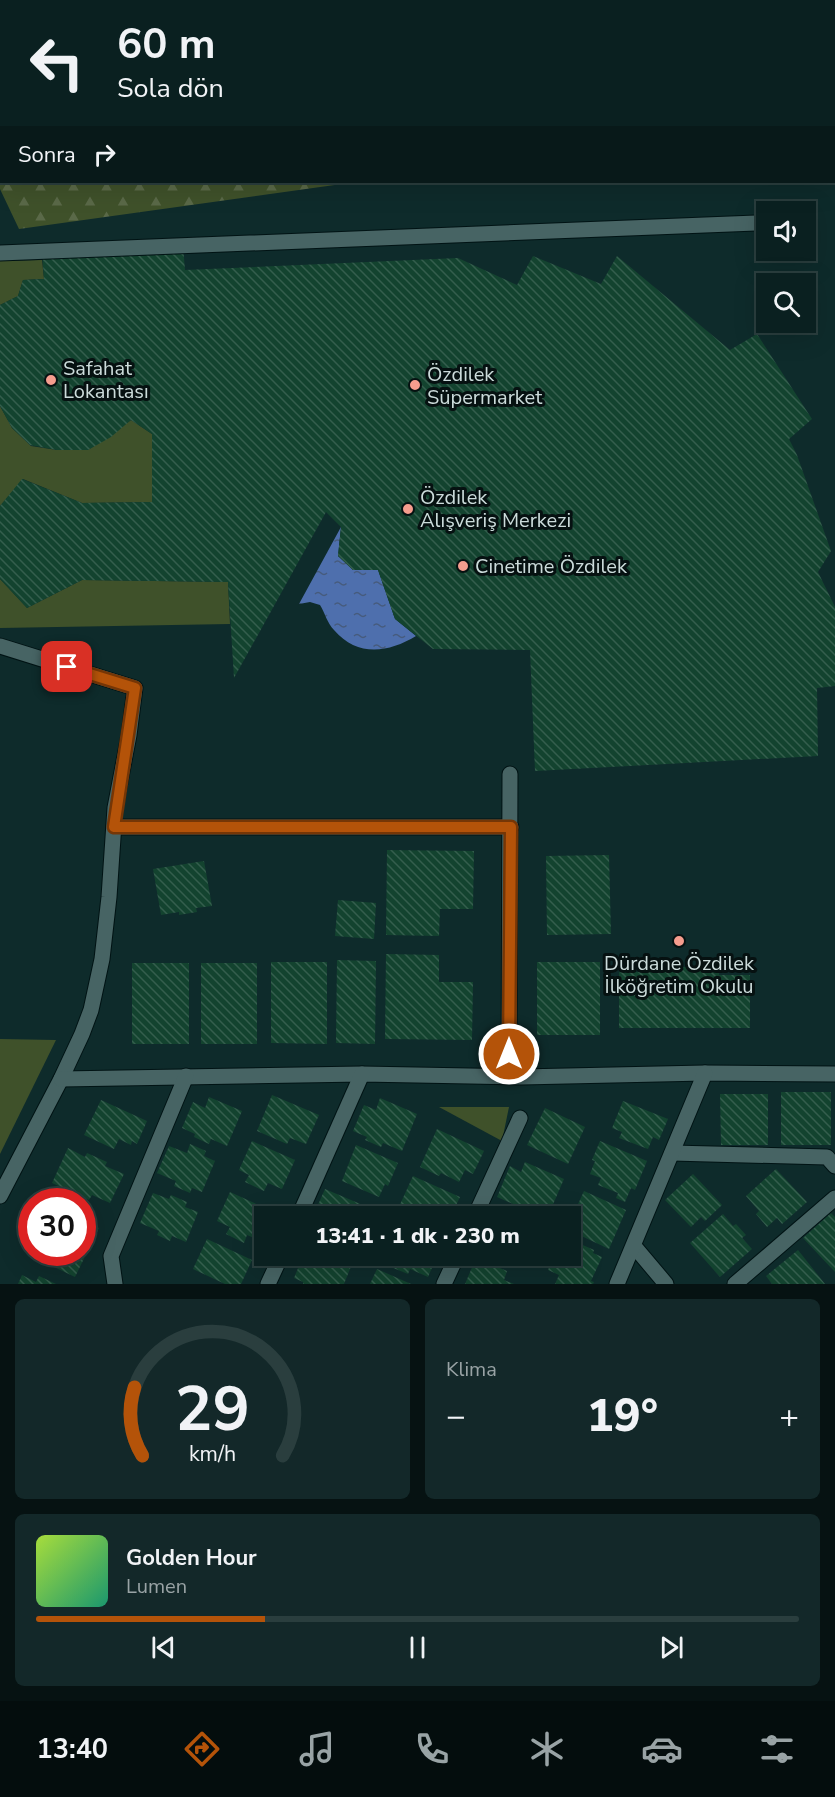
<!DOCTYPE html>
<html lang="tr">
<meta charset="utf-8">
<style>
body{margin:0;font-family:"Nunito Sans",sans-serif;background:#132829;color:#f1f3f6;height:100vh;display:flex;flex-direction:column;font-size:22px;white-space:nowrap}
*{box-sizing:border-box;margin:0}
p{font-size:20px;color:#99a3a5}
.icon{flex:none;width:33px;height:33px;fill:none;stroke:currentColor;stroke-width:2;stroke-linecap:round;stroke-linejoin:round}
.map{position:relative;height:1284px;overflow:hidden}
.details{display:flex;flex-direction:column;gap:15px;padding:15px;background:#061212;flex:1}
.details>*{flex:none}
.banner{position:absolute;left:0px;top:0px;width:836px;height:183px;box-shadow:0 6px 24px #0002,0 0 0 2px #2a3e3e;background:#0a2020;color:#f1f3f6;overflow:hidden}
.buttons{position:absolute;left:756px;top:201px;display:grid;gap:12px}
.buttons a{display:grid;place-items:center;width:60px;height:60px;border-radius:0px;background:#0a2020;box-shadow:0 6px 24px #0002,0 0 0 2px #2a3e3e;font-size:30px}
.speed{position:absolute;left:18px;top:1188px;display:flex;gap:12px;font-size:30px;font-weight:700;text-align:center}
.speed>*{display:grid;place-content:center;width:78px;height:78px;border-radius:50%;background:#0a2020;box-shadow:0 6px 24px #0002,0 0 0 2px #2a3e3e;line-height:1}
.speed .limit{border:9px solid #d22;background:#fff;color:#111}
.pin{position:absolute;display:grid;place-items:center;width:51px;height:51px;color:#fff;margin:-26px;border-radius:12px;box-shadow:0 3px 9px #0006}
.me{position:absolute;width:66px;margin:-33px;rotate:0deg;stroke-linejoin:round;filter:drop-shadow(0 0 4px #0008)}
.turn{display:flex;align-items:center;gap:21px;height:126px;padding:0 18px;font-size:27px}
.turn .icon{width:78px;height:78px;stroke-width:2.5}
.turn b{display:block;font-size:42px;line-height:51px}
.then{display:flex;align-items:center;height:57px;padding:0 18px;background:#0003;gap:12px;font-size:22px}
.big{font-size:45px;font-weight:800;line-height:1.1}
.details .card{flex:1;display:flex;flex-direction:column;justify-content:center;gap:9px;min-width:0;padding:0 21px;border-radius:9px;background:#132829}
.details .dial{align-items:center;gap:0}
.dial svg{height:156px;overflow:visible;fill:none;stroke:#2a3e3e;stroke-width:7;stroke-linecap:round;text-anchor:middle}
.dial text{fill:#f1f3f6;stroke:none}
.song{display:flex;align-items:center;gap:18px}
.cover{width:72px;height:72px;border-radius:9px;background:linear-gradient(135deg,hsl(80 70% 55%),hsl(160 70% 35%))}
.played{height:6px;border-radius:3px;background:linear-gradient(90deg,#b45309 30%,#2a3e3e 30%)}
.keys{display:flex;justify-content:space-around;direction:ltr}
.heat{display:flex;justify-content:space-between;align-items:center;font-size:33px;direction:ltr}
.details .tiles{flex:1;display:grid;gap:15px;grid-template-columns:1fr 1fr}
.card:last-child{grid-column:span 2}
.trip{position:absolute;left:254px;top:1206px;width:327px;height:60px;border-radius:0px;background:#0a2020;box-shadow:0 6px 24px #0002,0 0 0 2px #2a3e3e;font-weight:800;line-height:60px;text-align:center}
.tabs{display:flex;height:96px;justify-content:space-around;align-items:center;background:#040d0d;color:#99a3a5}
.tabs .icon{width:42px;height:42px}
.tabs .selected{color:#b45309}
.tabs b{font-size:27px;color:#f1f3f6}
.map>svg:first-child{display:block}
.forest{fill:url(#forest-firs)}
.green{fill:#3f512a}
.water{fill:url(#water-ripples)}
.building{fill:url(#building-back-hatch)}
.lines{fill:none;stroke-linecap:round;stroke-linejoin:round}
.minor-casing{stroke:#001314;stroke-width:17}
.minor{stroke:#476464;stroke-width:15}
.route-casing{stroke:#753606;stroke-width:15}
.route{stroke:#b45309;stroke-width:10}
.poi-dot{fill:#f59d8e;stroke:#061111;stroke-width:2}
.labels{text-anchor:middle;stroke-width:6;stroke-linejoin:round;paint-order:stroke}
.poi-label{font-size:20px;fill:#ccdcdb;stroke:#061111;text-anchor:start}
</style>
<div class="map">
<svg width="835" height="1284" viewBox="0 0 835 1284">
<defs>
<pattern id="forest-firs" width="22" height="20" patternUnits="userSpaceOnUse" patternTransform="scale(1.5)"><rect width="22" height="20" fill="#3f512a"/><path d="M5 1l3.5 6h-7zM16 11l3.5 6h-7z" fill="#5a6948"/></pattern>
<pattern id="water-ripples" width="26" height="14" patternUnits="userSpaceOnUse" patternTransform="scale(1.5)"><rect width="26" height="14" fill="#4e6fad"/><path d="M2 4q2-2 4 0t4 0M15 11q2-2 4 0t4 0" fill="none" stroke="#465b7d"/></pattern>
<pattern id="building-back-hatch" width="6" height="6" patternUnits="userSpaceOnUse" patternTransform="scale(1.5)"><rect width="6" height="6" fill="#13432f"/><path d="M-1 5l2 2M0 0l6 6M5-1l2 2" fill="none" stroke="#345e4d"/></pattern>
</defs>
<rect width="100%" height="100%" fill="#0e2b2b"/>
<path class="forest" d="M0,0H835V143L834,2H2V182H356L19,229L0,189Z"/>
<g class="green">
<path d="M42,260L44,279L23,280L18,296L0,305V261Z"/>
<path d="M0,406L12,428L31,446L57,450H88L131,420L152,434V502L82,503L23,479L0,506Z"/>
<path d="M0,579L27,608L82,580L228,582L230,624L0,628Z"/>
<path d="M0,1039L56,1040L0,1154Z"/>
<path d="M439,1107H509L502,1141Z"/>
</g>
<path class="water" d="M341,527L338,556L353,570H378L395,619L416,636C388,653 357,657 334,630C327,623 325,613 320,605L310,602L299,604Z"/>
<g class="building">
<path d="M183,246L185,270L458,258L517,285L533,256L601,284L617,256L730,350L757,334L812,419L789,439L797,455L831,551L818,572L835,607V686L817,688L818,756L535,771L530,650L433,649L395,619L378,570H353L338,556L341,527L326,512L234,678L228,582L82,580L27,608L0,579V506L22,479L82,503L152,502V434L131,420L111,437L88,450H57L30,445L12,428L0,406V305L18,296L23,280L44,279L42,251Z"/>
<path d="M387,850L474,851L473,909H440L439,936L386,935Z"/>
<path d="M609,855L611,934L547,935L546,856Z"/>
<path d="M204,861L212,906L196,908L197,912L179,915V912L161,915L153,869Z"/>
<path d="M338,900L376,903L374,939L335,936Z"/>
<path d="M386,954L439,955V982H473L472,1040L385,1039Z"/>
<path d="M337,960L376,961L375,1044L336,1043Z"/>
<path d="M271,962H327V1044L271,1043Z"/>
<rect x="537" y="962" width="63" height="73"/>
<rect x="132" y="963" width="57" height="81"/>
<rect x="201" y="963" width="56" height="81"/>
<path d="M647,967H720L719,975H750V1028H619V972H647Z"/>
<rect x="781" y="1092" width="50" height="53"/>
<path d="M720,1094H768V1145H721Z"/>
<path d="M272,1095L319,1115L306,1144L290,1138L287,1144L257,1131Z"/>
<path d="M209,1097L242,1111L227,1146L211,1139L209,1144L194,1137L195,1134L182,1128L193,1102L205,1108Z"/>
<path d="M380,1098L417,1114L402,1151L383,1143L381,1147L365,1140L367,1137L353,1131L364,1105L376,1110Z"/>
<path d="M101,1100L147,1121L137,1144L132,1141L131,1145L119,1139L114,1149L84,1135Z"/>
<path d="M623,1101L668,1119L659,1140L653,1137L648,1149L619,1138L622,1132L612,1128Z"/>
<path d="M545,1108L585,1127L568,1164L527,1145Z"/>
<path d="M437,1129L484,1151L473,1174L465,1170L459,1182L441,1173L439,1176L420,1167Z"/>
<path d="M252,1141L295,1160L282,1189L268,1183L264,1191L245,1182L249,1175L239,1170Z"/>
<path d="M600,1141L647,1161L635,1190L631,1188L625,1202L616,1198L618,1193L598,1185L601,1178L590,1174L595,1161L592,1160Z"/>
<path d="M190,1144L206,1151L204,1156L215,1161L202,1192L192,1188L190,1193L174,1186L176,1181L157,1173L169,1146L187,1153Z"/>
<path d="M356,1145L398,1163L388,1186L385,1184L379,1197L342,1181Z"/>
<path d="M68,1148L85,1157L87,1153L107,1162L105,1166L124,1174L110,1203L92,1195L89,1200L52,1183Z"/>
<path d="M525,1162L564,1179L548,1216H540L497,1197L510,1166L521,1172Z"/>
<path d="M776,1169L807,1202L782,1224L777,1218L767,1227L756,1214L759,1211L746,1196Z"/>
<path d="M693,1174L722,1205L705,1221L701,1217L691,1227L665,1200Z"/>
<path d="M413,1176L460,1197L451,1216H410L397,1211Z"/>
<path d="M325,1189L377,1211L375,1216H313Z"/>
<path d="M584,1191L626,1210L609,1249L575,1233L579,1226L570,1222Z"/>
<path d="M230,1192L274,1212L272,1216H264V1234L261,1241L247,1235L244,1243L226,1234L230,1227L217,1221Z"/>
<path d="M153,1193L169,1199L171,1195L187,1202L185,1207L198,1212L186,1242L172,1236L170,1241L157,1235L159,1231L140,1223Z"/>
<path d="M503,1206L526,1216H498Z"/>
<path d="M831,1213L835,1217V1272L803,1238Z"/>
<path d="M723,1214L733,1226L736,1224L746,1235L742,1238L752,1249L720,1277L690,1243Z"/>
<path d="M82,1220L99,1228L75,1277L31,1256L33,1252H82Z"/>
<path d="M207,1239L252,1260L241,1284H225L193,1269Z"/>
<path d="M576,1242L594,1250L593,1253L602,1257L591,1281L594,1282L593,1284H555L559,1275L548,1270L554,1256H570V1243L575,1245Z"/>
<path d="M798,1250L825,1284H772L766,1276Z"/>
<path d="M303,1256L312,1259L313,1256H346L354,1259L344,1284H303V1282L294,1278Z"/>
<path d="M378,1256H437L428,1277L410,1269L408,1274L376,1261Z"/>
<path d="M476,1258L507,1271L504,1280L514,1284H465Z"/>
<path d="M377,1269L411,1284H370Z"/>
<path d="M22,1275L36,1282L39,1276L56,1284H18Z"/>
</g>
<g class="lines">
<defs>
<g id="minor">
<path d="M0,253L756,223"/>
<path d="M0,646L135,688L129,735L115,808L109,897L102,959L91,1010L82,1034L61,1079L0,1196"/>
<path d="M114,827H511"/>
<path d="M509,1076L510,774"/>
<path d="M61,1079L362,1074L521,1077L705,1073L835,1074"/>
<path d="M672,1153L827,1157L835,1166"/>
<path d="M299,1216L362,1074"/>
<path d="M475,1216L520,1118"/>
<path d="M634,1246L666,1284"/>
<path d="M115,1284L111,1256L186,1076"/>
<path d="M268,1284L281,1256"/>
<path d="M444,1284L457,1256"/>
<path d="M617,1284L705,1073"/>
<path d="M735,1284L835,1198"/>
</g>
</defs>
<use href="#minor" class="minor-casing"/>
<use href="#minor" class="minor"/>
</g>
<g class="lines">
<defs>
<path id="route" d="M67,667L135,688L114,827H511L509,1054"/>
</defs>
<use href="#route" class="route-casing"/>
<use href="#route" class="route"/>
</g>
<g class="poi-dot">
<circle cx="51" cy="380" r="6"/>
<circle cx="415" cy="385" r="6"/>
<circle cx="408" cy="509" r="6"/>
<circle cx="463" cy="566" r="6"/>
<circle cx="679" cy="941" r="6"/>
</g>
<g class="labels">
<g class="poi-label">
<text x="63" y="375">Safahat<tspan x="63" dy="23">Lokantası</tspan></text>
<text x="427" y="381">Özdilek<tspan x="427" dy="23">Süpermarket</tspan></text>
<text x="420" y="504">Özdilek<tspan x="420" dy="23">Alışveriş Merkezi</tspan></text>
<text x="475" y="573">Cinetime Özdilek</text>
<text x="679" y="970" text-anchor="middle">Dürdane Özdilek<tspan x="679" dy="23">İlköğretim Okulu</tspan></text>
</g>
</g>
</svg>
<div class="buttons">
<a><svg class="icon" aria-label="sound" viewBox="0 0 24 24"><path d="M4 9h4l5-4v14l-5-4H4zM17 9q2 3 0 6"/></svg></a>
<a><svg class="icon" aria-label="search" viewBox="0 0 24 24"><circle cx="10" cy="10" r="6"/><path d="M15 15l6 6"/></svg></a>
</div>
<div class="speed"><div class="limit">30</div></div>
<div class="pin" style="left:67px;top:667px;background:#d93025"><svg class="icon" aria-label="arrive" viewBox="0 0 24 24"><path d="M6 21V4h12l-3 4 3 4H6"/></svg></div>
<svg class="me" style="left:509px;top:1054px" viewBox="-20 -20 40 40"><circle r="17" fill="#b45309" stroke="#fff" stroke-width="3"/><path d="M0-11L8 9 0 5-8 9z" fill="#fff"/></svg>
<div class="trip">13:41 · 1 dk · 230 m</div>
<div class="banner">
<div class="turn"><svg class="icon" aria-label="left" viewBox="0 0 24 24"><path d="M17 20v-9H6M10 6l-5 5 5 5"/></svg><div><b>60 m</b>Sola dön</div></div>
<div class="then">Sonra<svg class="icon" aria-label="right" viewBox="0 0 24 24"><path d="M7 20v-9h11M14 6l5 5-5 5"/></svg></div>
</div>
</div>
<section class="details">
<div class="tiles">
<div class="card dial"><svg viewBox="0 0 100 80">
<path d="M14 69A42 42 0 1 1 86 69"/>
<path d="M14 69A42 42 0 0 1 10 34" stroke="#b45309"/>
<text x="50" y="56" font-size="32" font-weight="700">29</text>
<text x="50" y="72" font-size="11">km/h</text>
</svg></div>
<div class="card"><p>Klima</p>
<div class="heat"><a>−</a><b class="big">19°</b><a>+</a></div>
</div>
<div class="card">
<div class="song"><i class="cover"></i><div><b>Golden Hour</b><p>Lumen</p></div></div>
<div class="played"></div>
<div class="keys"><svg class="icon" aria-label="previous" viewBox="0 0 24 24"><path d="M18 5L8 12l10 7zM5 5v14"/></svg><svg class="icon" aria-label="pause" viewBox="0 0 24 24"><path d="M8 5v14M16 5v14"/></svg><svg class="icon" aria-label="next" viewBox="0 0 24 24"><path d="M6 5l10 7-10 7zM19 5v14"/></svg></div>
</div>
</div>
</section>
<nav class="tabs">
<b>13:40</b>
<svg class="icon selected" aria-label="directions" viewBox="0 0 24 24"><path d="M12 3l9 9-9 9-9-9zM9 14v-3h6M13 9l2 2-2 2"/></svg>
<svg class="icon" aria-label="music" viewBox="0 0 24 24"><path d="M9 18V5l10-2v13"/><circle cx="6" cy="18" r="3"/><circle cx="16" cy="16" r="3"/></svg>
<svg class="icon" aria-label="phone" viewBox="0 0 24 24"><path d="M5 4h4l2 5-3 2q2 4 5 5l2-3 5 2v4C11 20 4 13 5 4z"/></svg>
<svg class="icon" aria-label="climate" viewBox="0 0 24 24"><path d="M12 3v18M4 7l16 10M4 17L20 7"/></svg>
<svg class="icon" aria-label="car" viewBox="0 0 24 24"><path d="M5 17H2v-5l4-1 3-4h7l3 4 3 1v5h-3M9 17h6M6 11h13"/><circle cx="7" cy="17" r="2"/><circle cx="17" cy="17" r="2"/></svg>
<svg class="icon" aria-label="filters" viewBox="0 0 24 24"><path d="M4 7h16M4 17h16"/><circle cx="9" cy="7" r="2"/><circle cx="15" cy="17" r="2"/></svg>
</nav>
